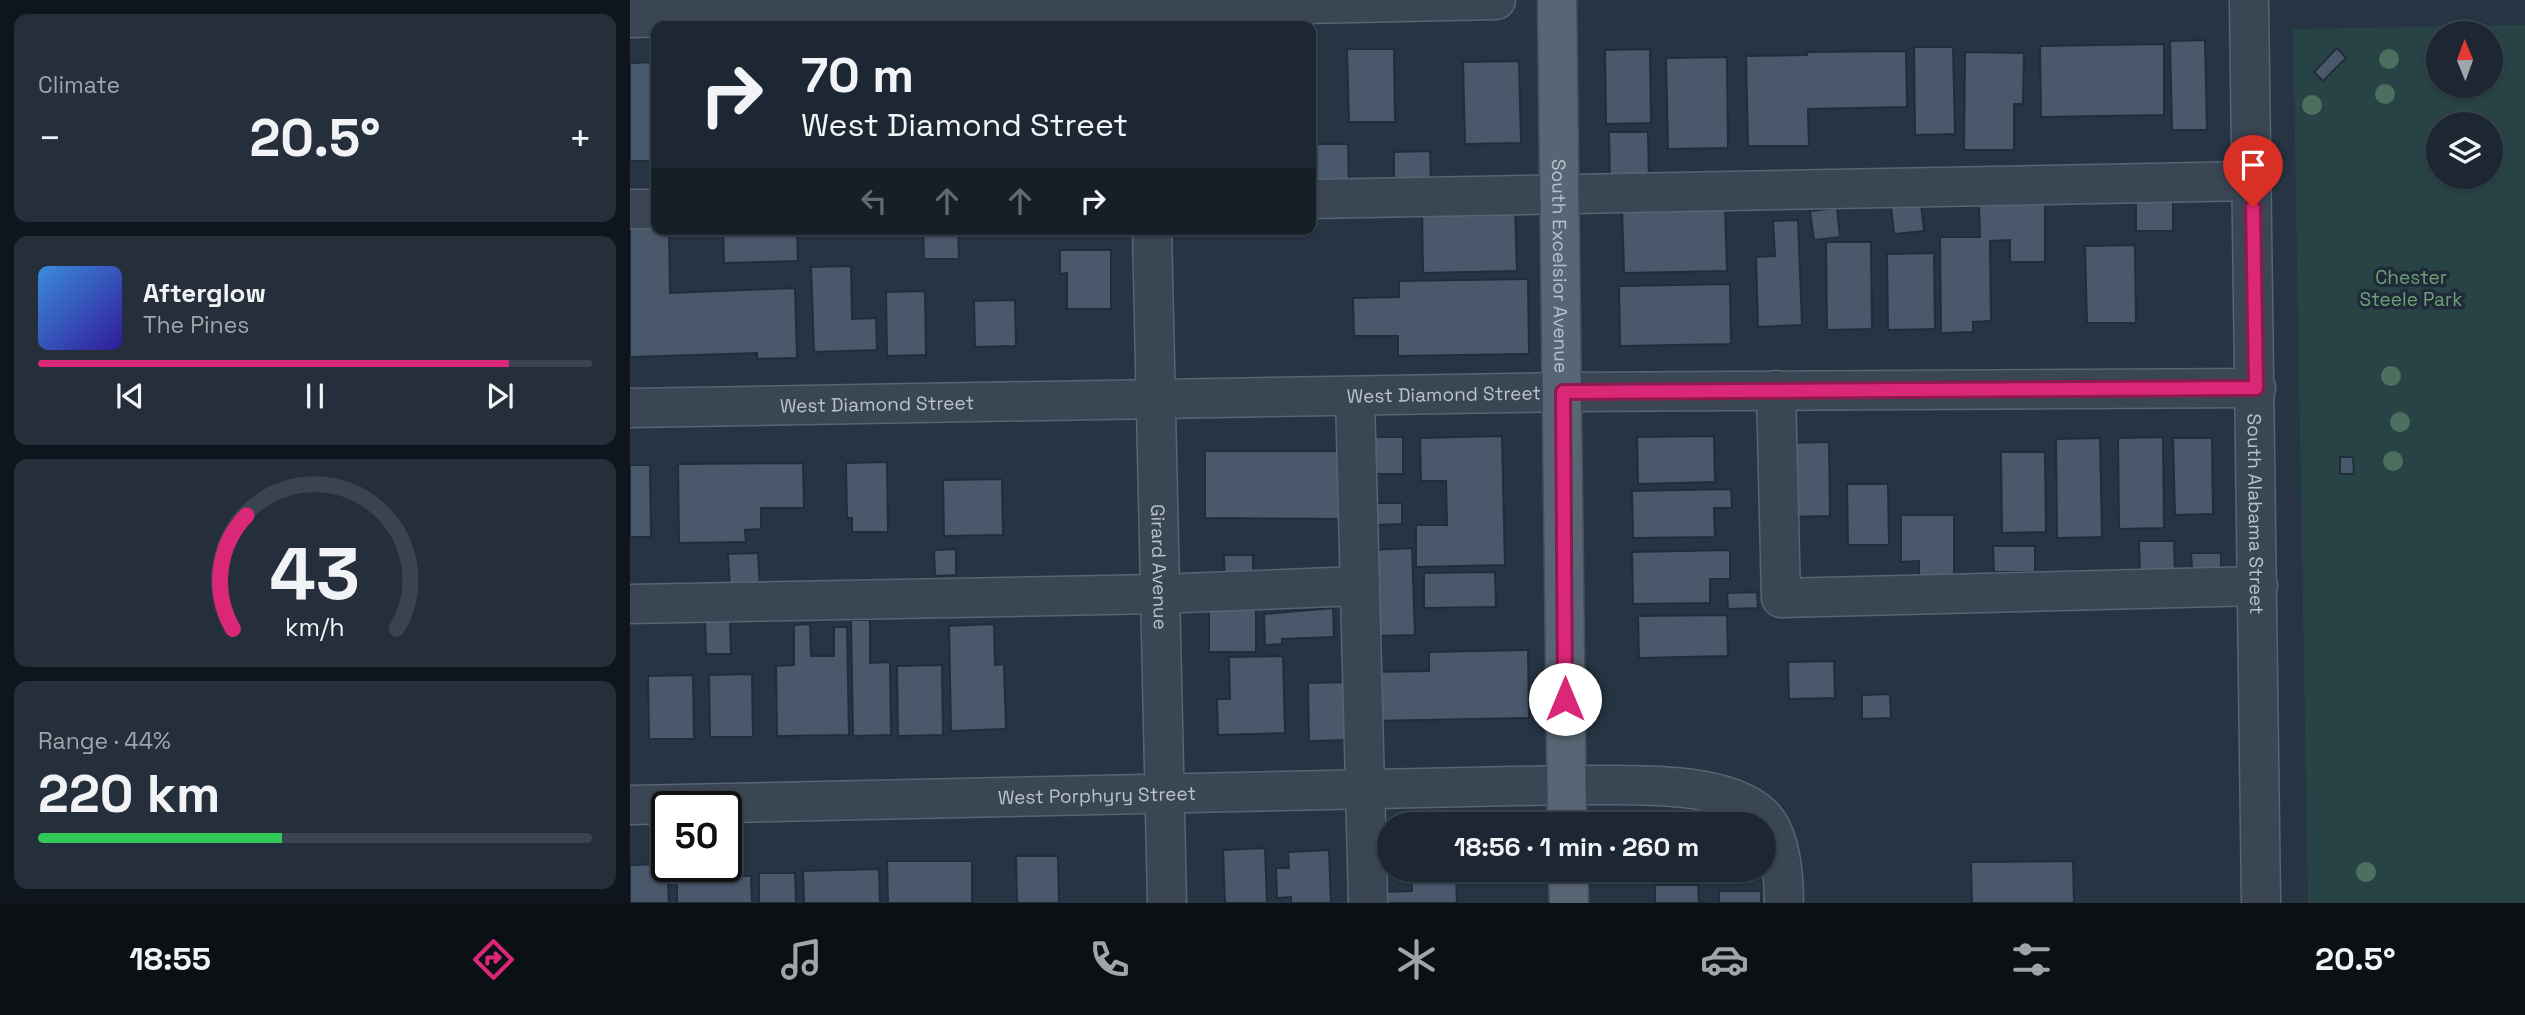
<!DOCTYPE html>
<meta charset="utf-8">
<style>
body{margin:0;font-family:"Space Grotesk",sans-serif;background:#252f3b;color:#f1f3f6;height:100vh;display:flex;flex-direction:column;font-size:26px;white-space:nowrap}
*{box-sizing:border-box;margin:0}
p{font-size:23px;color:#a0a5ac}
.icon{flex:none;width:38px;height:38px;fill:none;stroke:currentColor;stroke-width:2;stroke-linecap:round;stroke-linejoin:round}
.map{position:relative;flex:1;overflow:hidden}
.drawer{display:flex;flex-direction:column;gap:14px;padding:14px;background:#0f151c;width:630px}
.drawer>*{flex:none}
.hud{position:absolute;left:21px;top:21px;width:665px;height:214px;border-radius:14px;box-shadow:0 2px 5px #0004,0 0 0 2px #3a444e;background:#1c2733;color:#f1f3f6;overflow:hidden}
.needle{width:46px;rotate:359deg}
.controls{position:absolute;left:1796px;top:21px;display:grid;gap:14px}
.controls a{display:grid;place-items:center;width:77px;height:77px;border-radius:50%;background:#1c2733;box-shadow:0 2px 5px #0004,0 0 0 2px #3a444e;font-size:35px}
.speed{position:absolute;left:21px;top:791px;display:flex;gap:14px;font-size:35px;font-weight:700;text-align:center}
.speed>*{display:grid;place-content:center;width:91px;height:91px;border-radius:50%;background:#1c2733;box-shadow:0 2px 5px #0004,0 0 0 2px #3a444e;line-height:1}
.speed .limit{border:4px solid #111;border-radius:10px;background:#fff;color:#111}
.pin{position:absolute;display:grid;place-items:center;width:60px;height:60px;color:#fff;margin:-72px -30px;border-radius:50% 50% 50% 0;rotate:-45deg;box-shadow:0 0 7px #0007}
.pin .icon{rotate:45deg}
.me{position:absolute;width:77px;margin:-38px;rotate:0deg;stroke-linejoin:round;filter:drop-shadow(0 0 5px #0008)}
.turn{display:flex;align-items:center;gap:24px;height:147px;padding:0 35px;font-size:32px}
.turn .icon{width:91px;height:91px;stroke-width:2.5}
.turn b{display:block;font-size:49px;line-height:60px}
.lanes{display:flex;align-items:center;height:66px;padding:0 35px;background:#0003;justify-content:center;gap:35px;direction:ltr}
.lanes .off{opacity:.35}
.big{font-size:52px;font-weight:800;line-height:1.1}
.drawer .card{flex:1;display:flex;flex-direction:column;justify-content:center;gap:10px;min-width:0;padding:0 24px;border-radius:14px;background:#252f3b}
.drawer .dial{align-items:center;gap:0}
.dial svg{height:182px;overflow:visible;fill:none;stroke:#3a444e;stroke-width:7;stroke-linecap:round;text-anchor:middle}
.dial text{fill:#f1f3f6;stroke:none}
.song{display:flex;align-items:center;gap:21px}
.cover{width:84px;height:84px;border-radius:10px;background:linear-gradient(135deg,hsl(210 70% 55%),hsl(250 70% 35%))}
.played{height:7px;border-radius:4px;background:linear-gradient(90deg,#db2777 85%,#3a444e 85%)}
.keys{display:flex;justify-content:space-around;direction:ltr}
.heat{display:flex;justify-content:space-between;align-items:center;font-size:38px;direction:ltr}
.charge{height:10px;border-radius:5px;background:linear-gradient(90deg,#34c759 44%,#3a444e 0)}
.trip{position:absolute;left:747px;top:812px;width:399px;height:70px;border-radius:35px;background:#1c2733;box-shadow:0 2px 5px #0004,0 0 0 2px #3a444e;font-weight:800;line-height:70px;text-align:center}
.tabs{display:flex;height:112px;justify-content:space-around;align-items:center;background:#0b1014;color:#a0a5ac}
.tabs .icon{width:49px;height:49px}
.tabs .active{color:#db2777}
.tabs b{font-size:32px;color:#f1f3f6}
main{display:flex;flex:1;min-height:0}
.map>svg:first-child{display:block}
.green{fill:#284345;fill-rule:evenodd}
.building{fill:#49586b;stroke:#212d3b;stroke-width:2}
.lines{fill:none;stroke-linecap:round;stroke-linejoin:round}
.minor-casing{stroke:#596471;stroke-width:41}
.major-casing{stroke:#444f5d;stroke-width:41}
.minor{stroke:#3a4654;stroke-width:38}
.major{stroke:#586574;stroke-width:38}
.tree{fill:#4d6f60}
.route-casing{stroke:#8e194d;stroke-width:18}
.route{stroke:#db2777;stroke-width:12}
.labels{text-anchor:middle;stroke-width:7;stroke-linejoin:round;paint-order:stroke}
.street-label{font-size:19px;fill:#b8c1cd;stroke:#1f2b39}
.park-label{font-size:19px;fill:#6da077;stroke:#1f2b39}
</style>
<main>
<section class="drawer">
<div class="card"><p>Climate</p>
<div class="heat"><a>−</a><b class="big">20.5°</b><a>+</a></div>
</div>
<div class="card">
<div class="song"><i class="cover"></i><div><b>Afterglow</b><p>The Pines</p></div></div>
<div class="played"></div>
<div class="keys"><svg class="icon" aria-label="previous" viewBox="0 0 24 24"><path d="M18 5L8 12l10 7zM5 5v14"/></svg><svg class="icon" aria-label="pause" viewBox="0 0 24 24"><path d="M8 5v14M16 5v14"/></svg><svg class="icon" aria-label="next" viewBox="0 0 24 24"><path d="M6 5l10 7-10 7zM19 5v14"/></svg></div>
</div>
<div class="card dial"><svg viewBox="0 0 100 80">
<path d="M14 69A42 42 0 1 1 86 69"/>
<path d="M14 69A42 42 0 0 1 20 19" stroke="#db2777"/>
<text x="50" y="56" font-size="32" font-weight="700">43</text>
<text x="50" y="72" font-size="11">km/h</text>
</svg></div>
<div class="card"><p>Range · 44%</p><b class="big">220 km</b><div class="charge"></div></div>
</section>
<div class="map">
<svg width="1895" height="903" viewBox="0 0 1895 903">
<rect width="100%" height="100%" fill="#263444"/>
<path class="green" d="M1895,25V903H1678L1663,29ZM1808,33H1860V86H1808ZM1808,124H1860V177H1808Z"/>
<g class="building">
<path d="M1575,40L1577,130H1542L1540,41Z"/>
<path d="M1534,44V115L1411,117L1410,46Z"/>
<path d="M1284,47H1323L1325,134L1285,135Z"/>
<path d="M1707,48L1716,58L1693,81L1684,72Z"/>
<path d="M717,49H764L765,122H719Z"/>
<path d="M1020,49L1021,123L976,124L975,50Z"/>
<path d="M1276,51L1277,107L1178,109L1179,146H1118L1116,56L1177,55V52Z"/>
<path d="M1335,52L1394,53L1393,104H1384V150H1334Z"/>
<path d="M1097,57L1098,148L1038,149L1036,58Z"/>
<path d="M889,61L891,143L835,144L833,62Z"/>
<path d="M26,62V161H0V63Z"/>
<path d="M979,132H1018L1019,185L980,186Z"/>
<path d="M681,144H718L719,187H681Z"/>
<path d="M800,151L801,183L764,184V152Z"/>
<rect x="1506" y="198" width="37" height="33"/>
<path d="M1415,202V262H1380V240L1360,241L1361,321L1343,322V332L1311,333L1310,237H1350L1349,203Z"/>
<path d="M1291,203L1294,231L1264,234L1261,206Z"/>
<path d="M1095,205L1097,271L994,273L992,207Z"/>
<path d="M885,207L887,271L793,273L792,210Z"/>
<path d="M1207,208L1210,237L1184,240L1180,211Z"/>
<path d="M1168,220L1172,325L1128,327L1126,257L1145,256L1143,221Z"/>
<path d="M26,223V229H39L40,293L165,288L167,358L127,359V353L0,357V224Z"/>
<path d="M167,229L168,261L94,263L93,230Z"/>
<path d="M293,229H328L329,259H294Z"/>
<path d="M1196,242H1241L1242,329L1197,330Z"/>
<path d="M1505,245L1506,323H1457L1455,246Z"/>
<path d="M430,250H481V309H437V273L430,274Z"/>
<path d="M1304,253L1305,329L1258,330L1257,254Z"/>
<path d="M221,266L222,319L246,318L247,350L184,352L181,267Z"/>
<path d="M898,279L899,354L768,356V336H724L723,298L769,297V281Z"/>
<path d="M1100,284L1101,344L990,346L989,286Z"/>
<path d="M295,291L296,355L257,356L256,292Z"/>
<path d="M385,300L386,346L345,347L344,301Z"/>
<path d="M872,436L875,565L786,567V525H817L816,481H791L790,438Z"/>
<path d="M1084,436L1085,482L1008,484L1007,437Z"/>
<rect x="740" y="437" width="33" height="37"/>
<path d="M1533,437L1534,528L1489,529L1488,438Z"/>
<path d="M1470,438L1472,537L1427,538L1426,439Z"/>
<path d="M1543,438H1582L1583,514L1545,515Z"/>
<path d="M1199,442L1200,516L1154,517L1153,443Z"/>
<path d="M575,451H713L712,519L575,518Z"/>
<path d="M1371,452H1415L1416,532L1372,533Z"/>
<path d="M1710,457H1723L1724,474H1710Z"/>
<path d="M257,462L258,532H222V518H217L216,463Z"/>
<path d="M173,463L174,508H131V529L115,530L116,542L49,543L48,464Z"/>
<path d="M0,465H20L21,537H0Z"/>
<path d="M372,479L373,535L314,536L313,480Z"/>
<path d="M1217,484H1258L1259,545H1218Z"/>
<path d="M1101,489L1102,508H1084L1085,537L1003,538L1002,491Z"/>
<path d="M744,503H772V524L744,525Z"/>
<path d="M1271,515H1324V575H1289V561L1271,562Z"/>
<path d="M1509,541H1544L1545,575H1510Z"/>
<path d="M1363,546H1405V572H1364Z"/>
<path d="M782,548L785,635L744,636L741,550Z"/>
<path d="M326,549V575L305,576L304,550Z"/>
<path d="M1100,550V579H1080V603L1003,604L1002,552Z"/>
<path d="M128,553L130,587L100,588L98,554Z"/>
<path d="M1561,553H1591V569H1562Z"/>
<path d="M594,555H623V583H595Z"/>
<path d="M865,572L866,607L794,608V573Z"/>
<path d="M1127,592L1128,608L1098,609L1097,593Z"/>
<path d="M626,607V652H579V608Z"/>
<path d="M703,608L704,637L652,639V644L635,645L634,614Z"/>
<path d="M1097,615L1098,656L1009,658L1008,616Z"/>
<path d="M75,619H100L101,654H76Z"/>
<path d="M221,620H240V663L260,662L261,735L223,736Z"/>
<path d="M180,624L181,656H204V627H217L219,735L147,736L146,666L164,665V625Z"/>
<path d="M364,624L365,665L374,664L376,729L321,731L319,626Z"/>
<path d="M898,650L899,718L740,721L739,672L799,671V652Z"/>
<path d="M653,656L655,733L588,735L587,699H600L599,657Z"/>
<path d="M1204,661L1205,698L1159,699L1158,662Z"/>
<path d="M312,665L313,735L268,736L267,666Z"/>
<path d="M122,674L123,737H80L79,675Z"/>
<path d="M63,675L64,739H19L18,676Z"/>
<path d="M718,682L719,740L679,741L678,683Z"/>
<path d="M1260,694L1261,718L1232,719V695Z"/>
<path d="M635,848L637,903H595L593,850Z"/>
<path d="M699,850L701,903H661V897L647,898L646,868H659L658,852Z"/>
<path d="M386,856H428L429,903H387Z"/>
<path d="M257,861H342V903H258Z"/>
<path d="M1443,861L1444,903H1342L1341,862Z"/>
<path d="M37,864L39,903H0V865Z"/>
<path d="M106,865L107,876H121L122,903H47V866Z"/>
<path d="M249,869L250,903H174L173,871Z"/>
<path d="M781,870H826L827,903H752L751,892L782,891Z"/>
<path d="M129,873H165L166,903H129Z"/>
<path d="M1025,885H1068L1069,902L1082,903H1025Z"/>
<rect x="1089" y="891" width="42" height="12"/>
</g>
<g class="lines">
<defs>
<g id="minor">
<path id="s1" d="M1619,0L1631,903"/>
<path d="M0,18L866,0"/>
<path d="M681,199L1622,181"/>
<path d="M0,209H26"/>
<path id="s2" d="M522,229L537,903"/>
<path d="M1146,390L1151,598L1628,586"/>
<path d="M725,396L738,903"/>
<path id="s3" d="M0,408L933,392L1626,388"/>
<path d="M0,604L529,594L730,586"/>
<path id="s4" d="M0,805L936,785C988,786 1091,778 1131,815C1151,833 1154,878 1154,903"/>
</g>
<g id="major">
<path id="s5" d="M927,0L937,824"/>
<path d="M938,870L939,903"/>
</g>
</defs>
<use href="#minor" class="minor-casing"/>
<use href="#major" class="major-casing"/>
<use href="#minor" class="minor"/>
<use href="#major" class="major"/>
</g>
<g class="tree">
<circle cx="1759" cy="59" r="10"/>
<circle cx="1755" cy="94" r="10"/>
<circle cx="1682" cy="105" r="10"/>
<circle cx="1761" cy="376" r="10"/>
<circle cx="1770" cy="422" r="10"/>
<circle cx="1763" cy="461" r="10"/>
<circle cx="1736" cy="872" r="10"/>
</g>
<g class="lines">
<defs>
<path id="route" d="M935,699L933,392L1626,388L1623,207"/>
</defs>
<use href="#route" class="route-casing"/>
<use href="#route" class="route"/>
</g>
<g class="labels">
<g class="street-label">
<text dy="7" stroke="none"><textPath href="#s5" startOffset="266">South Excelsior Avenue</textPath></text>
<text dy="7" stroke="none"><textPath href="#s3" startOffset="814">West Diamond Street</textPath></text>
<text dy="7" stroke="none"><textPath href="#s3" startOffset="247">West Diamond Street</textPath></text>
<text dy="7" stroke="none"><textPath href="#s1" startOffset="514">South Alabama Street</textPath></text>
<text dy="7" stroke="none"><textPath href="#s2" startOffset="338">Girard Avenue</textPath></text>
<text dy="7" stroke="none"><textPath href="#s4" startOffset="467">West Porphyry Street</textPath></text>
</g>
<g class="park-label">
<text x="1781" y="284">Chester<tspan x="1781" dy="22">Steele Park</tspan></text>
</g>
</g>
</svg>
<div class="controls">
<a><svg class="needle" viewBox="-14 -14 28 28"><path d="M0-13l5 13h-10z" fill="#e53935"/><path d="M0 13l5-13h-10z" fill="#a0a5ac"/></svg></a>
<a><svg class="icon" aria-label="layers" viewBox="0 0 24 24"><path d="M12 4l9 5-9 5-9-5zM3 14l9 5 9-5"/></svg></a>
</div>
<div class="speed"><div class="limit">50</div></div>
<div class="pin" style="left:1623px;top:207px;background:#d93025"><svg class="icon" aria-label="arrive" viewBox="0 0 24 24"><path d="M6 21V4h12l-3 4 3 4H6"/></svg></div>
<svg class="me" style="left:935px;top:699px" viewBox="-20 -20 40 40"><circle r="19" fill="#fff"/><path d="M0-13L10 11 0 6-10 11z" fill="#db2777"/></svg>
<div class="trip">18:56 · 1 min · 260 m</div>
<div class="hud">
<div class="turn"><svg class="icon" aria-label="right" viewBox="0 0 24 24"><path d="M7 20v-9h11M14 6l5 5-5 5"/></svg><div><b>70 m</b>West Diamond Street</div></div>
<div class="lanes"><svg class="icon off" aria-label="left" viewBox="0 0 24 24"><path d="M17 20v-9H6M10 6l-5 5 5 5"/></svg><svg class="icon off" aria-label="ahead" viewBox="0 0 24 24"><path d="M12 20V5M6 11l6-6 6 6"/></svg><svg class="icon off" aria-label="ahead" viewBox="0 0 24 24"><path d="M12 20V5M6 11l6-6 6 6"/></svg><svg class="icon" aria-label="right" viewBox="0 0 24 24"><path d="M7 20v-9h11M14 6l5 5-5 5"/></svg></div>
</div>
</div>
</main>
<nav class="tabs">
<b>18:55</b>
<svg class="icon active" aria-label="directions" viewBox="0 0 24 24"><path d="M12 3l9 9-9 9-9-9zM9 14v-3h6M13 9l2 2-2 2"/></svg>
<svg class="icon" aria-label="music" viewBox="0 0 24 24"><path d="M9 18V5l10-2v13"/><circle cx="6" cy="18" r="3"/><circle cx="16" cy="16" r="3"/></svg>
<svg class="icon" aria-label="phone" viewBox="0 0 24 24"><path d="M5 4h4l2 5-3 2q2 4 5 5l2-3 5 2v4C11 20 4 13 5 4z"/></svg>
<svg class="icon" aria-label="climate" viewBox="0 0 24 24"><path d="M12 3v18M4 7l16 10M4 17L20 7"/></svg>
<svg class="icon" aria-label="car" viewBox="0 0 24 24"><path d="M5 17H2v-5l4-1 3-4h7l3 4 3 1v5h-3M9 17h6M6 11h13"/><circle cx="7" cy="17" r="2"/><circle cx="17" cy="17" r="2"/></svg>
<svg class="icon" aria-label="filters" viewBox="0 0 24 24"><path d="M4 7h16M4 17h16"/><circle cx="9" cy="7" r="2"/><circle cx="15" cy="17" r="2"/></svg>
<b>20.5°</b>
</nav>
